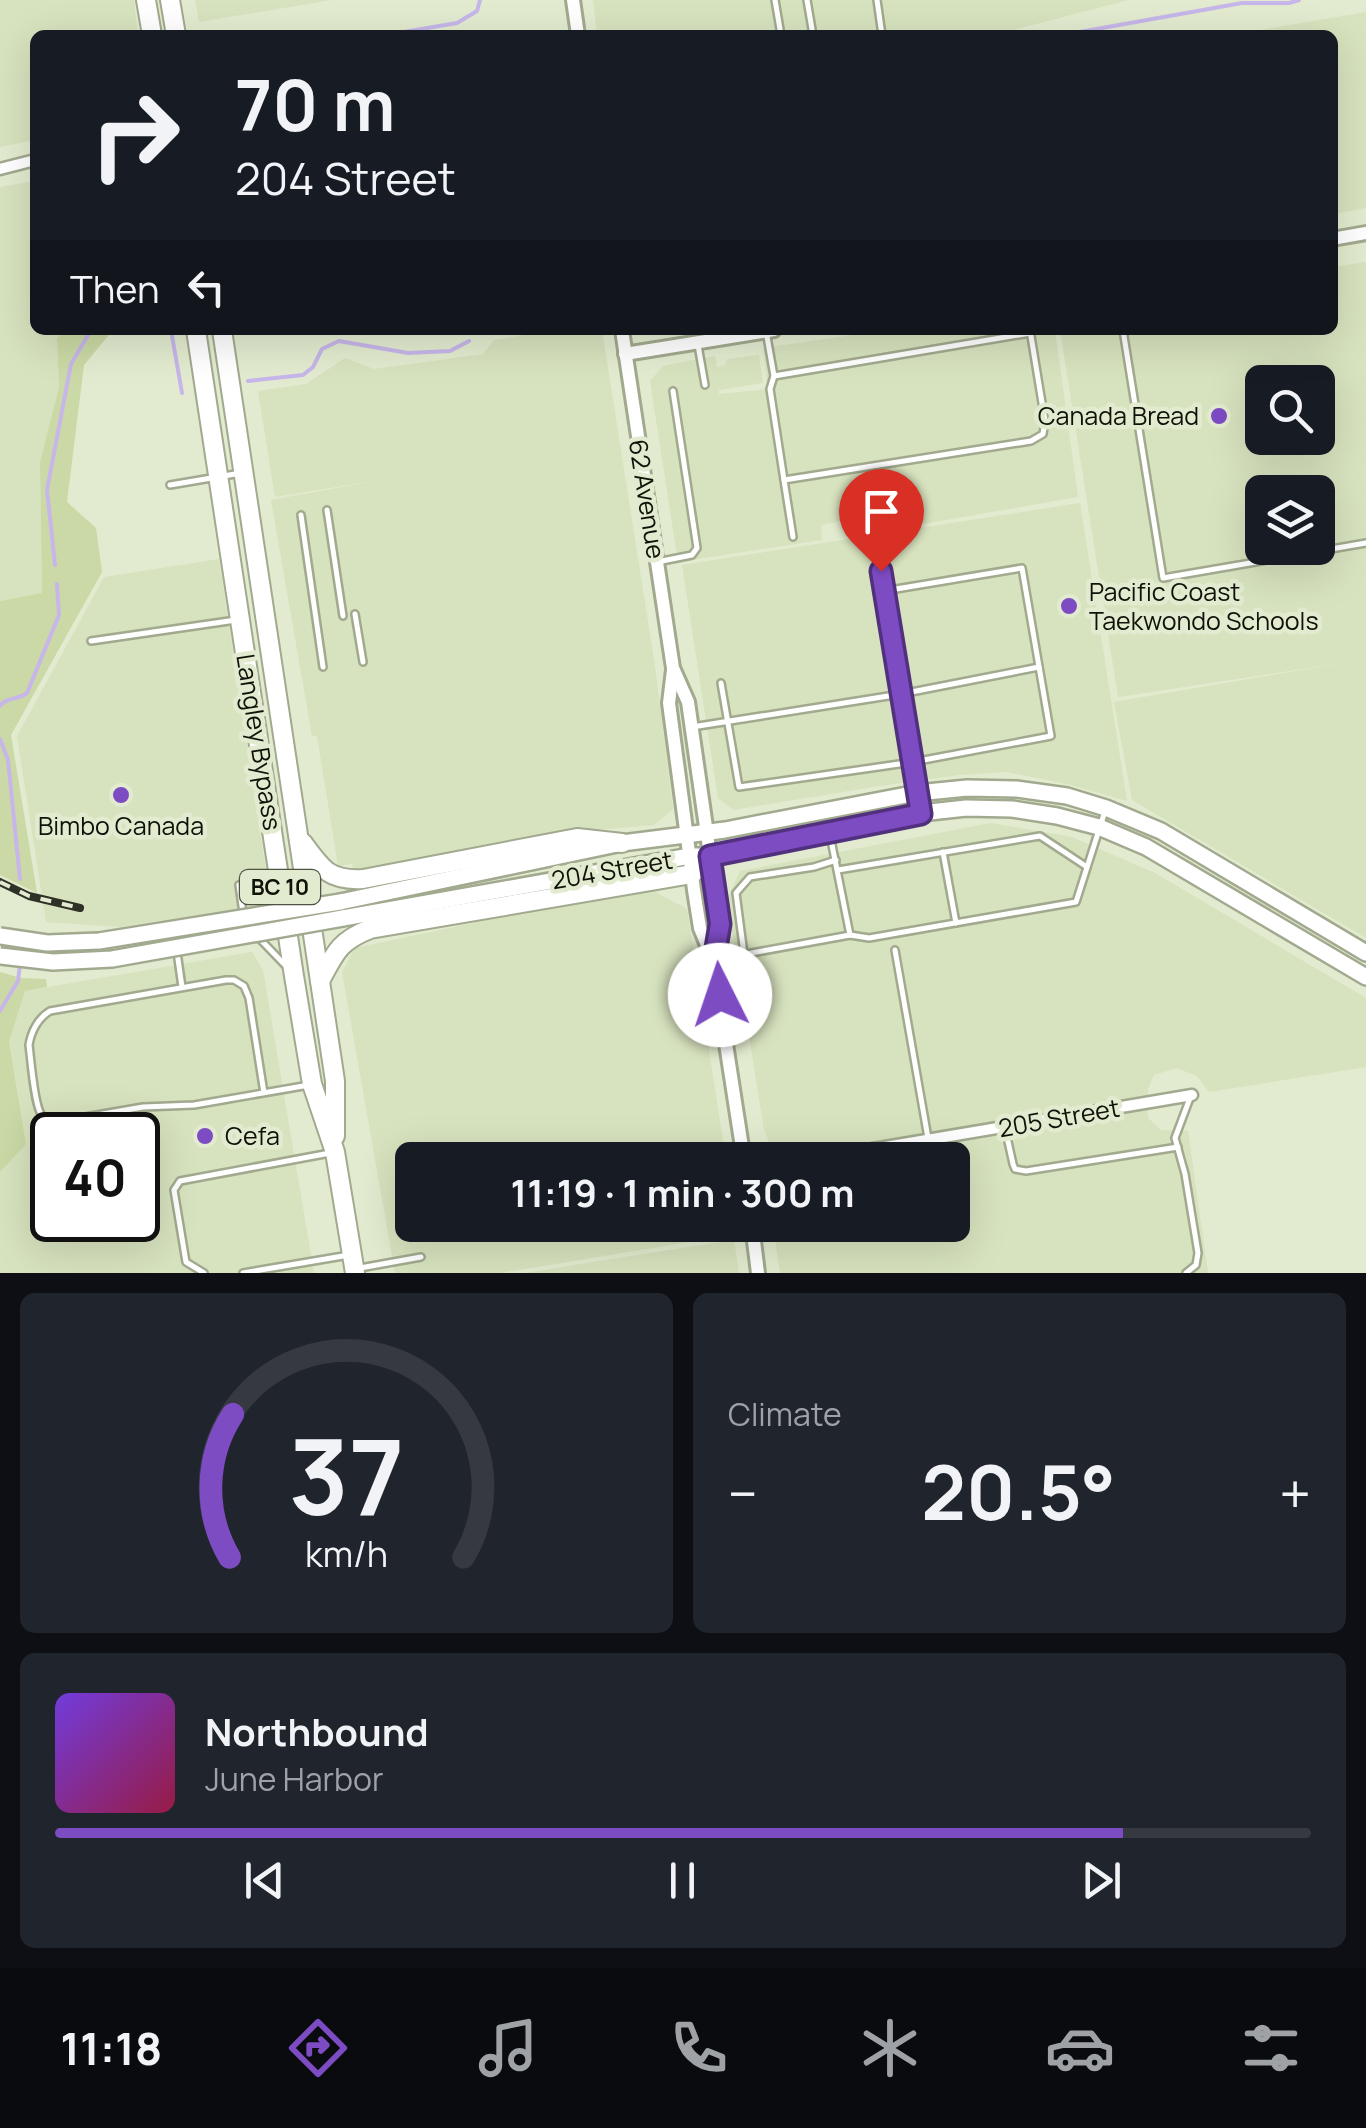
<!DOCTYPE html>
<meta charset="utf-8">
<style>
body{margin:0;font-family:Manrope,sans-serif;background:#20242c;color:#f1f3f6;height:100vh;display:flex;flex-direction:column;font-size:38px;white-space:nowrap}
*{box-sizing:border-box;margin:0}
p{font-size:32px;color:#9ea1a6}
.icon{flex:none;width:55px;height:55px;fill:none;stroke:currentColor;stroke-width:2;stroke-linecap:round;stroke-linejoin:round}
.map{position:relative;height:1273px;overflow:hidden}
.panel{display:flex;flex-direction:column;gap:20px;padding:20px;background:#0d0f14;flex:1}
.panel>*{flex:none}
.hud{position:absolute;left:30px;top:30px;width:1308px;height:305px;border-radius:15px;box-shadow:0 10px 40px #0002;background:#171b24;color:#f1f3f6;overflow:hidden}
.tools{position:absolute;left:1245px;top:365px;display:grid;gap:20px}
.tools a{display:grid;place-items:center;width:90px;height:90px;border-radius:15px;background:#171b24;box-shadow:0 10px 40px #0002;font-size:50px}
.speed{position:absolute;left:30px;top:1112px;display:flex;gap:20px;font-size:50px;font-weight:700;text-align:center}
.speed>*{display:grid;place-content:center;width:130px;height:130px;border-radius:50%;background:#171b24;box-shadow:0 10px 40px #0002;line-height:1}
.speed .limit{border:5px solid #111;border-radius:15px;background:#fff;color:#111}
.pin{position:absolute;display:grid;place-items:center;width:85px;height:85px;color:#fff;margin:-102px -42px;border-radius:50% 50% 50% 0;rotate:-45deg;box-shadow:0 0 10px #0007}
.pin .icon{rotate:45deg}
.me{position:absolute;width:110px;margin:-55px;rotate:356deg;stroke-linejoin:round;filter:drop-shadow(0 0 8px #0008)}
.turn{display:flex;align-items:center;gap:35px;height:210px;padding:0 40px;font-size:45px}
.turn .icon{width:130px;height:130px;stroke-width:2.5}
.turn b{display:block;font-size:70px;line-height:85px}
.then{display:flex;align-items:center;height:95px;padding:0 40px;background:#0003;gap:20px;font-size:38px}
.big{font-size:75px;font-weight:700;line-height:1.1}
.panel .tile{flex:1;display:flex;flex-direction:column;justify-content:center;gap:15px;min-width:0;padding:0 35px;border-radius:15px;background:#20242c}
.panel .dial{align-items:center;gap:0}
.dial svg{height:260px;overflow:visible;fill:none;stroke:#363941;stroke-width:7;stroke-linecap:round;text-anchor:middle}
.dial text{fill:#f1f3f6;stroke:none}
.song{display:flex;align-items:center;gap:30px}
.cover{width:120px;height:120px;border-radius:15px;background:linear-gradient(135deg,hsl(260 70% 55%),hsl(340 70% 35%))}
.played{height:10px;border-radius:5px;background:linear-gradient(90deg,#7d4bc2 85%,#363941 85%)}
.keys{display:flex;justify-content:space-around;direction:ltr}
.heat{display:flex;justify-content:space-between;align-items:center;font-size:55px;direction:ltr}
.panel .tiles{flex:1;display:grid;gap:20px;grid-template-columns:1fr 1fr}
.tile:last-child{grid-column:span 2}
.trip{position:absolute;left:395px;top:1142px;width:575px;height:100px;border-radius:15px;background:#171b24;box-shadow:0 10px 40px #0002;font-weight:700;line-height:100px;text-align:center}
.menu{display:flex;height:160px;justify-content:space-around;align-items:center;background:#090b0e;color:#9ea1a6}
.menu .icon{width:70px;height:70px}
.menu .current{color:#7d4bc2}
.menu b{font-size:45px;color:#f1f3f6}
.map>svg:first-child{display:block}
.built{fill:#d7e2be;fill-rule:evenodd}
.green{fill:#cad9a5}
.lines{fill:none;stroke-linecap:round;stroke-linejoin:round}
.stream{stroke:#c6b6e9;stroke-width:4}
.service-casing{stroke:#a1a98e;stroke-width:10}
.minor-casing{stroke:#a1a98e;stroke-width:15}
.tertiary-casing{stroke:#a1a98e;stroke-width:18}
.secondary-casing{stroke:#a1a98e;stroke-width:20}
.trunk-casing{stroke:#a1a98e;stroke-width:22}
.service{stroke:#fff;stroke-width:5}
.minor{stroke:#fff;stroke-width:10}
.tertiary{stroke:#fff;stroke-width:12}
.secondary{stroke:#fff;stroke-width:15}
.trunk{stroke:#fff;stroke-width:18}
.rail-casing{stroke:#2e3226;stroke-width:8}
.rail{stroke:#e2ebcf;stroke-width:4;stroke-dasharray:11;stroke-linecap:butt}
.secondary-bridge-casing{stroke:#a1a98e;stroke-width:20;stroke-linecap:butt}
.secondary-bridge{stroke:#fff;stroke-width:15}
.route-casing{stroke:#51317e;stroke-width:25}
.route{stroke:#7d4bc2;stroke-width:18}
.poi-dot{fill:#7d4bc2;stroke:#e2ebcf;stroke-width:4}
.labels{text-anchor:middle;stroke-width:9;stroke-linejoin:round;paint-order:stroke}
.shield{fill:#e2ebcf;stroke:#4e5344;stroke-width:2.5}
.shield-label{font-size:22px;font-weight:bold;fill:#0f1208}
.poi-label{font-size:25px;fill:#0f1208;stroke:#e2ebcf;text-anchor:start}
.street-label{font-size:25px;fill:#0f1208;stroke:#e2ebcf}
</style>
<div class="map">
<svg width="1366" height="1273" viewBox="0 0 1366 1273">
<rect width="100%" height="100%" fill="#e2ebcf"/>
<g class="built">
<path d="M0,0H134L138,35H35V140L0,147Z"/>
<path d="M195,0H332L199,22Z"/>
<path d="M593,0H1129L994,35H597Z"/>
<path d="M1366,12V208L1333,214L1332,35H1230Z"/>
<path d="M35,181V330H68L57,338L59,387L40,462L42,593L0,601V187Z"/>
<path d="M1366,262V938L1132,800L1114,702L1342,663L1118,697L1060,330H1332L1333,267ZM1262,382H1318V438H1262ZM1262,492H1318V548H1262Z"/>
<path d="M554,330H602L655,666L673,809L654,825L559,833L355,875L352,864L338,866L317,736H312L271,500L380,480L275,497L258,391L306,384L345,358L374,369L483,354L494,340Z"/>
<path d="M887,330H1055L1078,497L877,532L875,514L821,525L822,540L678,562L650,381L663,366L715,356L717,367L725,365L727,359L759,355L763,383L719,390V394L768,389L763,348Z"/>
<path d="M1080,503L1127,801L1071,785L1007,772L959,775L873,787L733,810L718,798L682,565Z"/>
<path d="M219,559L271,903L119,927L46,922L17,736L104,577Z"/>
<path d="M991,823L1072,837L1155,873L1366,998V1067L1209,1092L1197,1076L1177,1068L1154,1075L1148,1089V1118L1161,1130L1188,1131L1208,1273H780L773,1225H952V1160H772L771,1147L764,1130L727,899L740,871Z"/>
<path d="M652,890L687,909L726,1160H412V1225H736L738,1234L500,1273H395L342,972L355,948L566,903Z"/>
<path d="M252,952L263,970L314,1273H0V1172L26,1144L9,1042L25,991ZM52,1135H138V1220H52Z"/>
<path d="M734,1240L739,1273H526L605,1260Z"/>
</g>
<g class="green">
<path d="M68,330H113L84,365L67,502L96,528L102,572L11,735L37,893L0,875V601L42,593L40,462L59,387L57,338Z"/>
<path d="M0,972L21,978L46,979L47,987L25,991L9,1042L26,1144L0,1172Z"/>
</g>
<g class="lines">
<g class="stream">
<path d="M386,35L457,23L477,11L480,0"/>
<path d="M1063,35L1242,3H1289L1299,0"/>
<path d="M171,330L182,393"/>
<path d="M248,381L303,375L313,367L322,349L339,341L408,353L450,351L469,341"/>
<path d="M55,565L47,490L71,364L91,330"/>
<path d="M0,706C6,697 19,700 27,693L59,615L57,584"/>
<path d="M0,739L8,760L20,879"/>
<path d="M0,1011L18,981L20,964"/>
</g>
<defs>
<g id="service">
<path d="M775,0L781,35"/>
<path d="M807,0L813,35"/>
<path d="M877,0L882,35"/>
<path d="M1123,330L1163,578L1366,543"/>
<path d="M766,331L774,376L770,389L784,480"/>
<path d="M698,345L705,385"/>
<path d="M774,376L1030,333"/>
<path d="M170,485L241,473"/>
<path d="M327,510L343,616"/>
<path d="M301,515L323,667"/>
<path d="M793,537L784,480L1031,441L1043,434L1045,421L1030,330"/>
<path d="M878,550L921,811"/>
<path d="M657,562L692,555L697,548L673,391"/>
<path d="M355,614L363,662"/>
<path d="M91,641L236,620"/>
<path d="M721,683L739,787L913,762L1051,736L1022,568L884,591"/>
<path d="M692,727L901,694L1039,667"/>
<path d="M830,835L850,935"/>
<path d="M943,852L956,923"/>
<path d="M838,870L1040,836L1087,867"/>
<path d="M243,913L239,885L274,878"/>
<path d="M258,937L285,965"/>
<path d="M895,950L928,1138"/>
<path d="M744,954L736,893L750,877L814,867L836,860"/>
<path d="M713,960L850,935L869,938L1076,902L1105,811"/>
<path d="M182,987L175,938L245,926L250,930"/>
<path d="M264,1093L249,998L244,986L234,980H226L50,1011C38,1018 31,1032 29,1045C31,1060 34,1103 41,1114C45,1121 49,1120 56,1122L143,1107L194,1105L309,1085"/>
<path d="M1005,1128L1013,1164L1015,1169L1026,1171L1178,1147"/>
<path d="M360,1268L421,1257"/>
<path d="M204,1273L186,1262L174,1190L180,1181L330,1153"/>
<path d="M243,1273L349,1255"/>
<path d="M1186,1273L1196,1265L1198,1253L1185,1174L1175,1138L1190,1098"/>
</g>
<g id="minor">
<path d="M0,169L35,160"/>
<path d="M808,1160L1192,1095"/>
</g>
<g id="tertiary">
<path d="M573,0L578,35"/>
<path d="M1332,239L1366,233"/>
<path d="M622,330L673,668L688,702L720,924L713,960"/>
<path d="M625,354L774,330"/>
<path d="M673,670L669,703L694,890L700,928L713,960L744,1160"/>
<path d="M752,1225L758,1273"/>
</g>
<g id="secondary">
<path d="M340,902L622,843L725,830L917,793L967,788L1016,789L1067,796L1106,808L1161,831L1366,953"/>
<path d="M343,918L690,856H710L921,813L966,808L1012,809L1057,816L1099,827L1146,847L1366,977"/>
</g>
<g id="trunk">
<path d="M146,0L152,35"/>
<path d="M170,0L176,35"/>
<path d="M196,330L294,976L312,1084L335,1152L355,1273"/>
<path d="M222,330L335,1081V1136"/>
<path d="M303,843C322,869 329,881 363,879L577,838L622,843"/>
<path d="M320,981C335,953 339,941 370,929L692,874L710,856"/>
</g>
</defs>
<use href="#service" class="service-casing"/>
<use href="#minor" class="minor-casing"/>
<use href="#tertiary" class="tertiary-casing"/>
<use href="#secondary" class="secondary-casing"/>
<use href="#trunk" class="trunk-casing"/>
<use href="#service" class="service"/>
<use href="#minor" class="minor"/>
<use href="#tertiary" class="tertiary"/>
<use href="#secondary" class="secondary"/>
<use href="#trunk" class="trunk"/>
<defs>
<path id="rail" d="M0,882L29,896L80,908"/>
</defs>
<use href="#rail" class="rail-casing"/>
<use href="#rail" class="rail"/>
<defs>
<g id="secondary-bridge">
<path d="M0,936L47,943L99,941L340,902"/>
<path d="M0,956L53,962L112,959L343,918"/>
</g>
</defs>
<use href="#secondary-bridge" class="secondary-bridge-casing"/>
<use href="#secondary-bridge" class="secondary-bridge"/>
</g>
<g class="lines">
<defs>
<path id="route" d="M720,995L714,960L720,924L710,856L921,814L881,571"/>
</defs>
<use href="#route" class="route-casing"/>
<use href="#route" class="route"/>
</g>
<g class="poi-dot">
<circle cx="1219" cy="416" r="10"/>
<circle cx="1069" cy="606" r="10"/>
<circle cx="121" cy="795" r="10"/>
<circle cx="205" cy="1136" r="10"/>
</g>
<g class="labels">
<rect class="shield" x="240" y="870" width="80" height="34" rx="8"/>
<g class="shield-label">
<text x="280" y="895">BC 10</text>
</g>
<g class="poi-label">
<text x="1199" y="425" text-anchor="end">Canada Bread</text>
<text x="1089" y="601">Pacific Coast<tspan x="1089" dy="29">Taekwondo Schools</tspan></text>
<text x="121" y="835" text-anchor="middle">Bimbo Canada</text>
<text x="225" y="1145">Cefa</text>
</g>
<g class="street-label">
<text transform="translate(647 499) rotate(81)" y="9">62 Avenue</text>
<text transform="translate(259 742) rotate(81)" y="9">Langley Bypass</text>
<text transform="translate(612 870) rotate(-10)" y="9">204 Street</text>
<text transform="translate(1059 1118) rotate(-10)" y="9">205 Street</text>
</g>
</g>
</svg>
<div class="tools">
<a><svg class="icon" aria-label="search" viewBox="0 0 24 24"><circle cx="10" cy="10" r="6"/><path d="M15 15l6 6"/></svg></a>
<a><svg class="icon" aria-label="layers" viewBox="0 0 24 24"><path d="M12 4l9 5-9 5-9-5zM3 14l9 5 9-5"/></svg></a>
</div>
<div class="speed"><div class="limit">40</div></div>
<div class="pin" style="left:881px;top:571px;background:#d93025"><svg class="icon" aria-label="arrive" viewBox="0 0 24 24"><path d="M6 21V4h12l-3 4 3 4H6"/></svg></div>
<svg class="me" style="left:720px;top:995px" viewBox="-20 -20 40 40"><circle r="19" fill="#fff"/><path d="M0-13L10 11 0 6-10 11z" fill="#7d4bc2"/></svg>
<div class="trip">11:19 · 1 min · 300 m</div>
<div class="hud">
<div class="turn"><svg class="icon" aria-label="right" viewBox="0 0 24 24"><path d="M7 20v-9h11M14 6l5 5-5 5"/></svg><div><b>70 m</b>204 Street</div></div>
<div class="then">Then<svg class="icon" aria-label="left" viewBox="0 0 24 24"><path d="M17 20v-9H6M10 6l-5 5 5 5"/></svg></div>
</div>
</div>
<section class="panel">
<div class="tiles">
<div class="tile dial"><svg viewBox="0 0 100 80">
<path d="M14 69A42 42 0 1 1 86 69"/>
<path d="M14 69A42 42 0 0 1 15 25" stroke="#7d4bc2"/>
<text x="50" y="56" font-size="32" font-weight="700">37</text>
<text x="50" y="72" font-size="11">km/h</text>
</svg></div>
<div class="tile"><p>Climate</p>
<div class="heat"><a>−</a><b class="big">20.5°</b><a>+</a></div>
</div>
<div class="tile">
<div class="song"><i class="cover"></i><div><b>Northbound</b><p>June Harbor</p></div></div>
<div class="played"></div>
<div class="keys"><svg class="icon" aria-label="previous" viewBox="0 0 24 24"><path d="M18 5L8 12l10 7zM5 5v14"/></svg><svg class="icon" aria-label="pause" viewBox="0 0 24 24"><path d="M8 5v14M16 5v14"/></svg><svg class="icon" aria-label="next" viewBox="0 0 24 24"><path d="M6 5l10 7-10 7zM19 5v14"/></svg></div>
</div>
</div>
</section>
<nav class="menu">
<b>11:18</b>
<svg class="icon current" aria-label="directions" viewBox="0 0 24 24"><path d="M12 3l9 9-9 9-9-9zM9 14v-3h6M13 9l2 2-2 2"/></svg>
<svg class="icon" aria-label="music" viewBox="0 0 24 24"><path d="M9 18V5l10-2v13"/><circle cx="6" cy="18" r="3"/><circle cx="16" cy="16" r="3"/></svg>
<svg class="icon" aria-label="phone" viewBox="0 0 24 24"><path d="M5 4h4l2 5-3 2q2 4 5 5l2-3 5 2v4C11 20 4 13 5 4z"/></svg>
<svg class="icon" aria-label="climate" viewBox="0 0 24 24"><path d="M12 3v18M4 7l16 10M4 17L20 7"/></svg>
<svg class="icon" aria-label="car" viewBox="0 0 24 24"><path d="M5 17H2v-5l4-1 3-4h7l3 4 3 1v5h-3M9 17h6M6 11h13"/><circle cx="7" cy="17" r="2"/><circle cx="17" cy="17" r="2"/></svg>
<svg class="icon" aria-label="filters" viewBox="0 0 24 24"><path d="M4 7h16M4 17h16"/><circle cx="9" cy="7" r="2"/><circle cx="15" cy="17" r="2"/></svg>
</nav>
